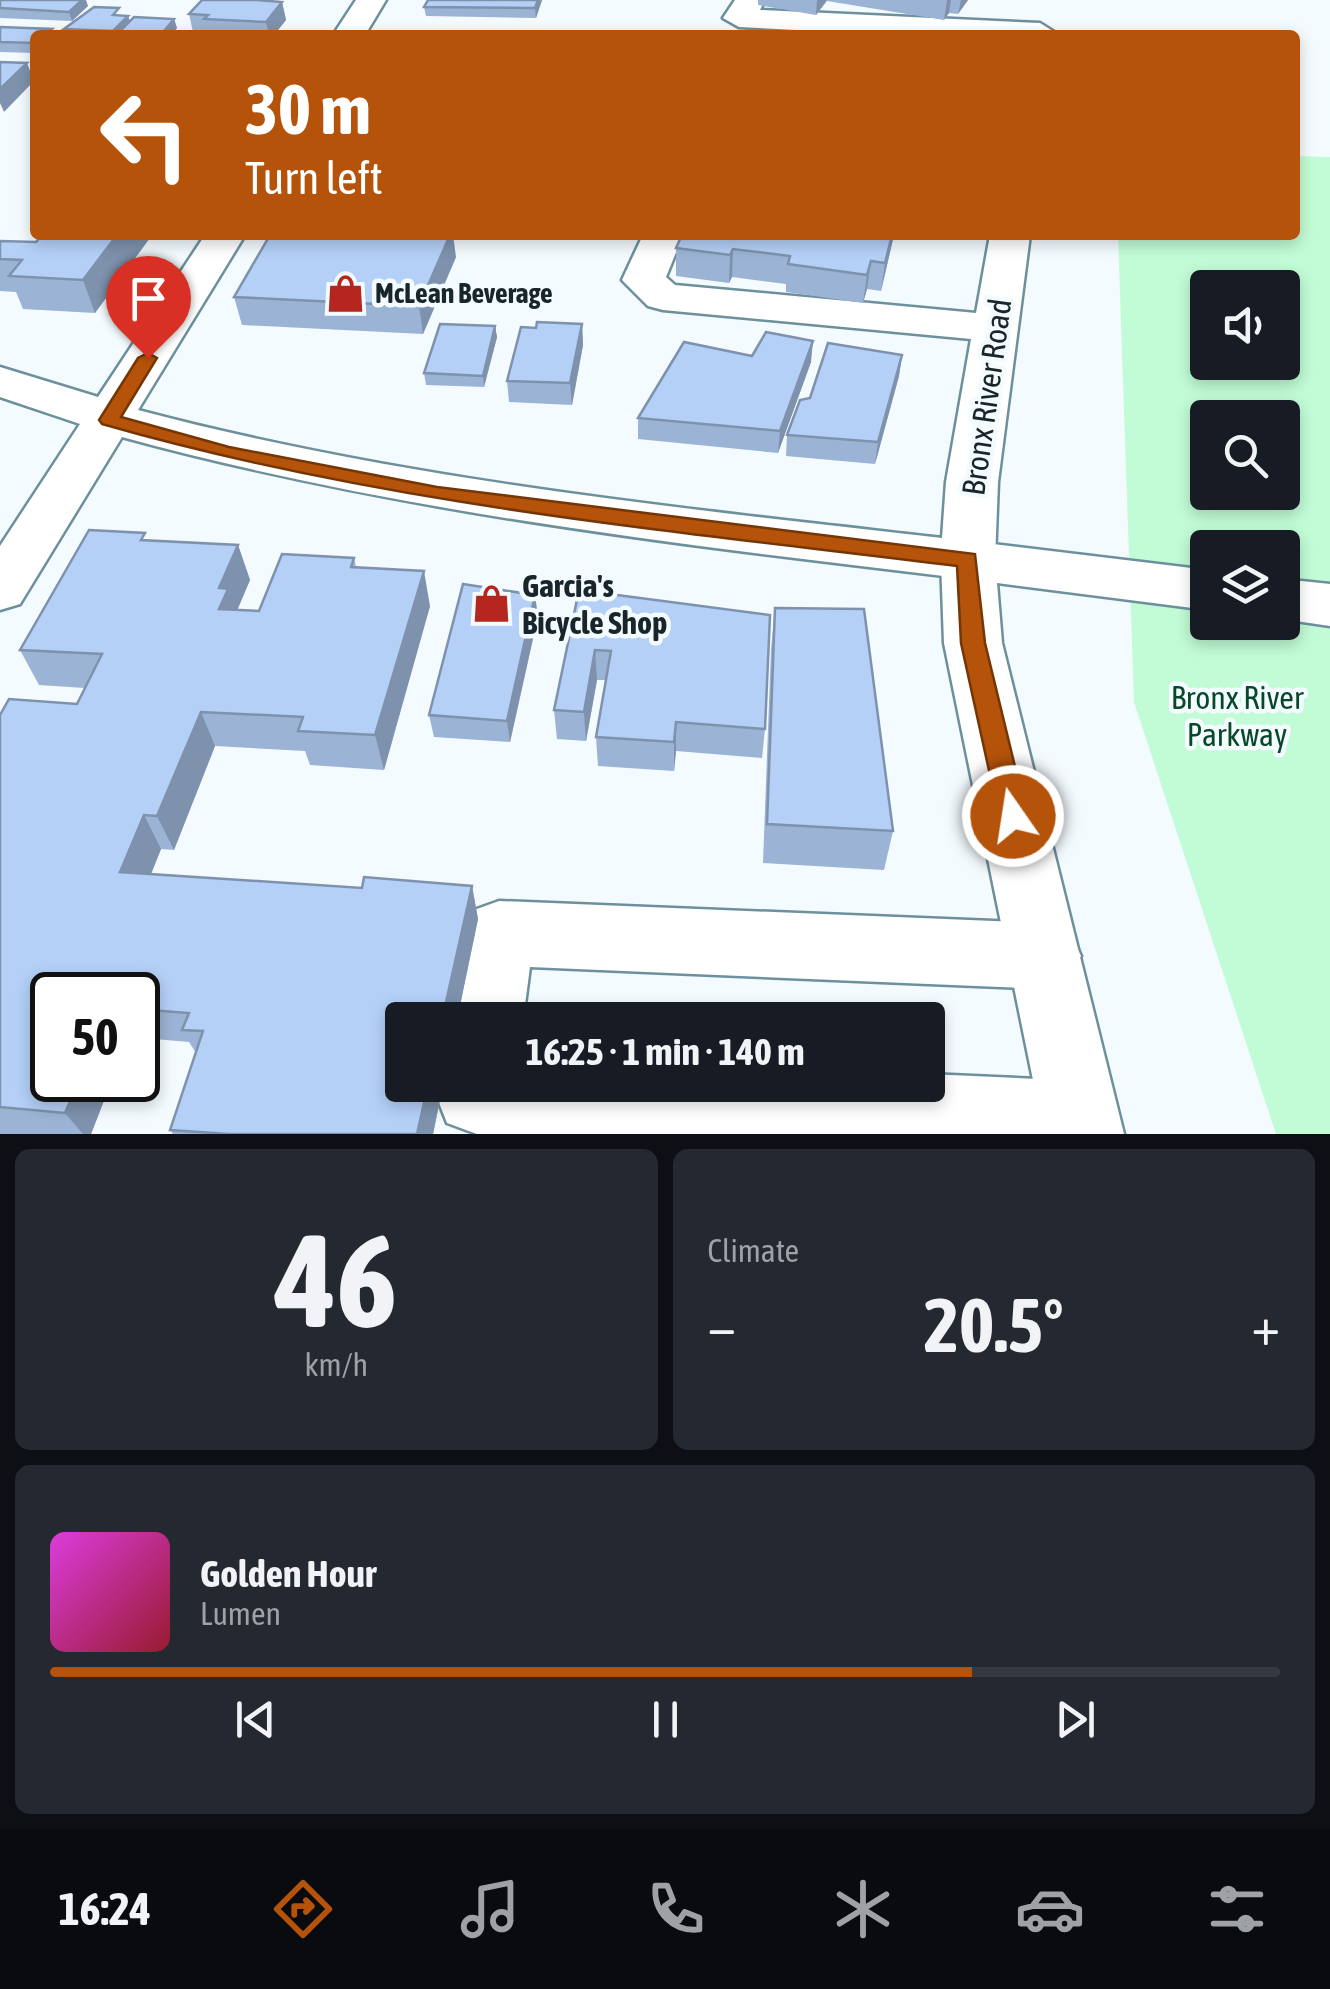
<!DOCTYPE html>
<meta charset="utf-8">
<style>
body{margin:0;font-family:"Asap Condensed",sans-serif;background:#242831;color:#f1f3f6;height:100vh;display:flex;flex-direction:column;font-size:38px;white-space:nowrap}
*{box-sizing:border-box;margin:0}
p{font-size:32px;color:#9ea1a6}
.icon{flex:none;width:55px;height:55px;fill:none;stroke:currentColor;stroke-width:2;stroke-linecap:round;stroke-linejoin:round}
.map{position:relative;height:1134px;overflow:hidden}
.panel{display:flex;flex-direction:column;gap:15px;padding:15px;background:#0d0f14;flex:1}
.panel>*{flex:none}
.guide{position:absolute;left:30px;top:30px;width:1270px;height:210px;border-radius:10px;box-shadow:0 5px 15px #0003;background:#b45309;color:#fff;overflow:hidden}
.controls{position:absolute;left:1190px;top:270px;display:grid;gap:20px}
.controls a{display:grid;place-items:center;width:110px;height:110px;border-radius:10px;background:#171b24;box-shadow:0 5px 15px #0003;font-size:50px}
.speed{position:absolute;left:30px;top:972px;display:flex;gap:20px;font-size:50px;font-weight:700;text-align:center}
.speed>*{display:grid;place-content:center;width:130px;height:130px;border-radius:50%;background:#171b24;box-shadow:0 5px 15px #0003;line-height:1}
.speed .limit{border:5px solid #111;border-radius:15px;background:#fff;color:#111}
.pin{position:absolute;display:grid;place-items:center;width:85px;height:85px;color:#fff;margin:-102px -42px;border-radius:50% 50% 50% 0;rotate:-45deg;box-shadow:0 0 10px #0007}
.pin .icon{rotate:45deg}
.me{position:absolute;width:110px;margin:-55px;rotate:347deg;stroke-linejoin:round;filter:drop-shadow(0 0 8px #0008)}
.turn{display:flex;align-items:center;gap:35px;height:210px;padding:0 50px;font-size:45px}
.turn .icon{width:130px;height:130px;stroke-width:2.5}
.turn b{display:block;font-size:70px;line-height:85px}
.big{font-size:75px;font-weight:700;line-height:1.1}
.panel .widget{flex:1;display:flex;flex-direction:column;justify-content:center;gap:15px;min-width:0;padding:0 35px;border-radius:15px;background:#242831}
.panel .dial{align-items:center;gap:0}
.dial b{font-size:130px;line-height:1}
.song{display:flex;align-items:center;gap:30px}
.cover{width:120px;height:120px;border-radius:15px;background:linear-gradient(135deg,hsl(300 70% 55%),hsl(350 70% 35%))}
.played{height:10px;border-radius:5px;background:linear-gradient(90deg,#b45309 75%,#363941 75%)}
.keys{display:flex;justify-content:space-around;direction:ltr}
.heat{display:flex;justify-content:space-between;align-items:center;font-size:55px;direction:ltr}
.panel .tiles{flex:1;display:grid;gap:15px;grid-template-columns:1fr 1fr}
.widget:last-child{grid-column:span 2}
.trip{position:absolute;left:385px;top:1002px;width:560px;height:100px;border-radius:10px;background:#171b24;box-shadow:0 5px 15px #0003;font-weight:700;line-height:100px;text-align:center}
.menu{display:flex;height:160px;justify-content:space-around;align-items:center;background:#090b0e;color:#9ea1a6}
.menu .icon{width:70px;height:70px}
.menu .selected{color:#b45309}
.menu b{font-size:45px;color:#f1f3f6}
.map>svg:first-child{display:block}
.green{fill:#c1fcd6;fill-rule:evenodd}
.lines{fill:none;stroke-linecap:round;stroke-linejoin:round}
.minor-casing{stroke:#6d909d;stroke-width:5}
.major-casing{stroke:#6d909d;stroke-width:5}
.minor{fill:#fff;fill-rule:evenodd}
.major{fill:#fff;fill-rule:evenodd}
.wall{fill:#9bb3d4}
.shaded-wall{fill:#7e92ad}
.building{fill:#b4d0f7;stroke:#7e92ad;stroke-width:2.5}
.route{fill:#b45309;stroke:#753606;stroke-width:2.5}
.labels{text-anchor:middle;stroke-width:9;stroke-linejoin:round;paint-order:stroke}
.far-poi-label{font-size:28px;font-weight:bold;fill:#18262b;stroke:#f4fbfe;text-anchor:start}
.street-label{font-size:32px;fill:#18262b;stroke:#f4fbfe}
.poi-label{font-size:32px;font-weight:bold;fill:#18262b;stroke:#f4fbfe;text-anchor:start}
.park-label{font-size:32px;fill:#08482a;stroke:#f4fbfe}
</style>
<div class="map">
<svg width="1330" height="1134" viewBox="0 0 1330 1134">
<rect width="100%" height="100%" fill="#f4fbfe"/>
<path class="green" d="M1295,156L1330,157V1134H1276L1134,702L1118,235H1295ZM1208,288H1282V362H1208ZM1208,418H1282V492H1208ZM1208,548H1282V622H1208Z"/>
<g class="lines">
<defs>
<g id="minor">
<path d="M356,0H386L365,35H333Z"/>
<path d="M735,0H765L760,10L1040,23L1056,33L890,35L739,27L723,18Z"/>
<path d="M205,235H245L138,410C402,480 672,507 942,538L946,482L971,339L663,310L648,306L622,280L643,235H683L666,277L675,285L976,313L990,235H1030L998,482L995,560L987,574L968,579C683,545 400,513 122,437L20,604L0,610V546L80,424L0,397V367L98,397Z"/>
<path d="M499,901L1045,923L1070,933L1081,956L1070,979L1045,989L530,967L523,1020H449L464,933L474,910Z"/>
<path d="M928,1074L1081,1081L1109,1092L1120,1120L1115,1134H477L447,1123L436,1095L437,1085H928Z"/>
</g>
<g id="major">
<path d="M968,541L1208,570V610L997,583L1002,643L1124,1134H1044L944,643L941,560L949,546Z"/>
<path d="M1282,579L1330,584V626L1282,619Z"/>
</g>
</defs>
<use href="#minor" class="minor-casing"/>
<use href="#major" class="major-casing"/>
<use href="#minor" class="minor"/>
<use href="#major" class="major"/>
</g>
<g class="wall">
<path d="M0,0L88,6L72,21L0,18Z"/>
<path d="M428,0H542L536,18L426,16L424,7Z"/>
<path d="M758,0H968L958,14L949,13L944,20L827,1L816,15L758,5Z"/>
<path d="M282,2L286,20L274,35H208L207,33L193,32L189,14Z"/>
<path d="M122,15L128,16L130,21L174,19L177,28L171,35H66L64,29Z"/>
<path d="M0,27L52,29L54,35H35V53L0,52Z"/>
<path d="M42,235H152L95,313L23,309L16,292L0,291V241L36,242Z"/>
<path d="M682,235H894L881,291L867,289L863,303L786,292V284L732,277L729,283L676,276V248Z"/>
<path d="M456,257L423,334L242,325L234,297Z"/>
<path d="M582,324L583,345L572,405L509,402L507,381L536,328Z"/>
<path d="M495,326L497,337L484,387L426,385L424,373Z"/>
<path d="M902,355L899,376L875,464L786,456L787,435L810,398Z"/>
<path d="M752,356L811,362L778,453L638,439V418Z"/>
<path d="M148,540L238,545L250,580L237,610L259,611L354,558L356,567L430,606L384,770L310,765L305,751L215,746L174,850L161,849L151,874L362,888L472,886L478,919L457,1020H402L443,1085L433,1134H173L170,1130L196,1053L189,1042L142,1038L138,1048V995H52V1080H112L91,1134H0V715L77,704L85,688L39,685L20,650Z"/>
<path d="M579,590L765,729L762,758L676,751L674,771L598,766L596,737L606,680H597L586,741L557,739L554,710Z"/>
<path d="M775,608L893,831L884,870L763,863L771,649Z"/>
<path d="M538,616L510,742L434,737L429,715Z"/>
</g>
<g class="shaded-wall">
<path d="M82,0H86L88,6L72,21L69,12Z"/>
<path d="M538,0H542L536,18L535,8Z"/>
<path d="M817,0H827L816,15Z"/>
<path d="M947,0H951L949,13L944,20Z"/>
<path d="M961,0H968L958,14Z"/>
<path d="M282,2L286,20L274,35H269L266,22Z"/>
<path d="M128,16L131,25L121,35H114L113,31Z"/>
<path d="M174,19L177,28L171,35H164L163,32Z"/>
<path d="M27,63L34,81L4,112L0,103V89Z"/>
<path d="M117,235H152L95,313L83,280Z"/>
<path d="M450,235H453L456,257L423,334L419,306Z"/>
<path d="M892,235H894L881,291L885,263Z"/>
<path d="M733,249L732,277L729,283L730,255Z"/>
<path d="M871,261L867,289L863,303L867,275Z"/>
<path d="M582,324L583,345L572,405L570,383Z"/>
<path d="M495,326L497,337L484,387L483,376Z"/>
<path d="M813,341L811,362L778,453L780,431Z"/>
<path d="M902,355L899,376L875,464L878,442Z"/>
<path d="M238,545L250,580L236,613L219,609V588Z"/>
<path d="M424,571L430,606L384,770L375,735Z"/>
<path d="M535,595L538,616L510,742L507,721Z"/>
<path d="M595,650L597,680L586,741L584,712Z"/>
<path d="M201,712L215,746L174,850L157,816Z"/>
<path d="M676,722V751L674,771V742Z"/>
<path d="M144,815L161,849L139,904L120,872Z"/>
<path d="M472,886L478,919L457,1020H442Z"/>
<path d="M138,1032L142,1038L138,1048Z"/>
<path d="M79,1080H112L91,1134H83L65,1113Z"/>
<path d="M428,1085H443L433,1134H417Z"/>
</g>
<g class="building">
<path d="M0,0H82L69,12L0,8Z"/>
<path d="M202,0H256L282,2L266,22L204,19L208,15L189,14Z"/>
<path d="M428,0H538L535,8L424,7Z"/>
<path d="M94,7L119,8L113,15L128,16L113,31L64,29Z"/>
<path d="M134,17L174,19L163,32H153L150,35H116Z"/>
<path d="M0,27L52,29L45,35H35V43L0,42Z"/>
<path d="M73,33L110,34L71,35Z"/>
<path d="M0,62L27,63L0,89Z"/>
<path d="M42,235H117L83,280L9,276L22,260L0,259V241L36,242Z"/>
<path d="M270,235H450L419,306L234,297Z"/>
<path d="M682,235H892L885,263L871,261L867,275L788,264L790,256L733,249L730,255L676,248Z"/>
<path d="M537,322L582,324L570,383L507,381L521,327L536,328Z"/>
<path d="M440,324L495,326L483,376L424,373Z"/>
<path d="M766,332L813,341L780,431L638,418L684,342L752,356Z"/>
<path d="M828,343L902,355L878,442L787,435L800,400L810,398Z"/>
<path d="M89,530L145,533L141,540L238,545L219,588L228,589L219,609L259,611L282,554L354,558L351,567L424,571L375,735L298,731L303,717L201,712L157,816L144,815L120,872L362,888L364,877L472,886L442,1020H402V1085H428L417,1134H229L170,1130L203,1031L182,1030L189,1013L138,1009V995H52V1080H79L65,1113L0,1107V715L9,699L77,704L102,654L20,650Z"/>
<path d="M463,584L535,595L507,721L429,715Z"/>
<path d="M579,590L770,615L765,729L676,722L674,742L596,737L611,651L595,650L584,712L554,710Z"/>
<path d="M775,608L864,609L893,831L767,824Z"/>
</g>
<path class="route" d="M148,353L157,358L121,417L229,447L437,487L975,554L985,643L1027,816L1023,825H1003L999,816L961,643L957,566C667,530 384,505 102,424L99,420L138,358Z"/>
<defs>
<symbol id="shop-bare" viewBox="-9 -9 18 18"><path d="M-5-2.5h2.3a2.7 3.5 0 0 1 5.4 0H5L5.5 6h-11ZM-1.5-2.5h3a1.5 2.3 0 0 0-3 0Z" fill="#b5261f" stroke="#f4fbfe" stroke-width="2.5" paint-order="stroke"/></symbol>
</defs>
<g fill-rule="evenodd">
<use href="#shop-bare" x="318" y="266" width="55" height="55"/>
<use href="#shop-bare" x="464" y="576" width="55" height="55"/>
</g>
<g class="labels">
<g class="far-poi-label">
<text x="375" y="303">McLean Beverage</text>
</g>
<g class="street-label">
<text transform="translate(987 397) rotate(-82)" y="11">Bronx River Road</text>
</g>
<g class="poi-label">
<text x="522" y="597">Garcia's<tspan x="522" dy="37">Bicycle Shop</tspan></text>
</g>
<g class="park-label">
<text x="1237" y="709">Bronx River<tspan x="1237" dy="37">Parkway</tspan></text>
</g>
</g>
</svg>
<div class="controls">
<a><svg class="icon" aria-label="sound" viewBox="0 0 24 24"><path d="M4 9h4l5-4v14l-5-4H4zM17 9q2 3 0 6"/></svg></a>
<a><svg class="icon" aria-label="search" viewBox="0 0 24 24"><circle cx="10" cy="10" r="6"/><path d="M15 15l6 6"/></svg></a>
<a><svg class="icon" aria-label="layers" viewBox="0 0 24 24"><path d="M12 4l9 5-9 5-9-5zM3 14l9 5 9-5"/></svg></a>
</div>
<div class="speed"><div class="limit">50</div></div>
<div class="pin" style="left:148px;top:358px;background:#d93025"><svg class="icon" aria-label="arrive" viewBox="0 0 24 24"><path d="M6 21V4h12l-3 4 3 4H6"/></svg></div>
<svg class="me" style="left:1013px;top:816px" viewBox="-20 -20 40 40"><circle r="17" fill="#b45309" stroke="#fff" stroke-width="3"/><path d="M0-11L8 9 0 5-8 9z" fill="#fff"/></svg>
<div class="trip">16:25 · 1 min · 140 m</div>
<div class="guide">
<div class="turn"><svg class="icon" aria-label="left" viewBox="0 0 24 24"><path d="M17 20v-9H6M10 6l-5 5 5 5"/></svg><div><b>30 m</b>Turn left</div></div>
</div>
</div>
<section class="panel">
<div class="tiles">
<div class="widget dial"><b>46</b><p>km/h</p></div>
<div class="widget"><p>Climate</p>
<div class="heat"><a>−</a><b class="big">20.5°</b><a>+</a></div>
</div>
<div class="widget">
<div class="song"><i class="cover"></i><div><b>Golden Hour</b><p>Lumen</p></div></div>
<div class="played"></div>
<div class="keys"><svg class="icon" aria-label="previous" viewBox="0 0 24 24"><path d="M18 5L8 12l10 7zM5 5v14"/></svg><svg class="icon" aria-label="pause" viewBox="0 0 24 24"><path d="M8 5v14M16 5v14"/></svg><svg class="icon" aria-label="next" viewBox="0 0 24 24"><path d="M6 5l10 7-10 7zM19 5v14"/></svg></div>
</div>
</div>
</section>
<nav class="menu">
<b>16:24</b>
<svg class="icon selected" aria-label="directions" viewBox="0 0 24 24"><path d="M12 3l9 9-9 9-9-9zM9 14v-3h6M13 9l2 2-2 2"/></svg>
<svg class="icon" aria-label="music" viewBox="0 0 24 24"><path d="M9 18V5l10-2v13"/><circle cx="6" cy="18" r="3"/><circle cx="16" cy="16" r="3"/></svg>
<svg class="icon" aria-label="phone" viewBox="0 0 24 24"><path d="M5 4h4l2 5-3 2q2 4 5 5l2-3 5 2v4C11 20 4 13 5 4z"/></svg>
<svg class="icon" aria-label="climate" viewBox="0 0 24 24"><path d="M12 3v18M4 7l16 10M4 17L20 7"/></svg>
<svg class="icon" aria-label="car" viewBox="0 0 24 24"><path d="M5 17H2v-5l4-1 3-4h7l3 4 3 1v5h-3M9 17h6M6 11h13"/><circle cx="7" cy="17" r="2"/><circle cx="17" cy="17" r="2"/></svg>
<svg class="icon" aria-label="filters" viewBox="0 0 24 24"><path d="M4 7h16M4 17h16"/><circle cx="9" cy="7" r="2"/><circle cx="15" cy="17" r="2"/></svg>
</nav>
